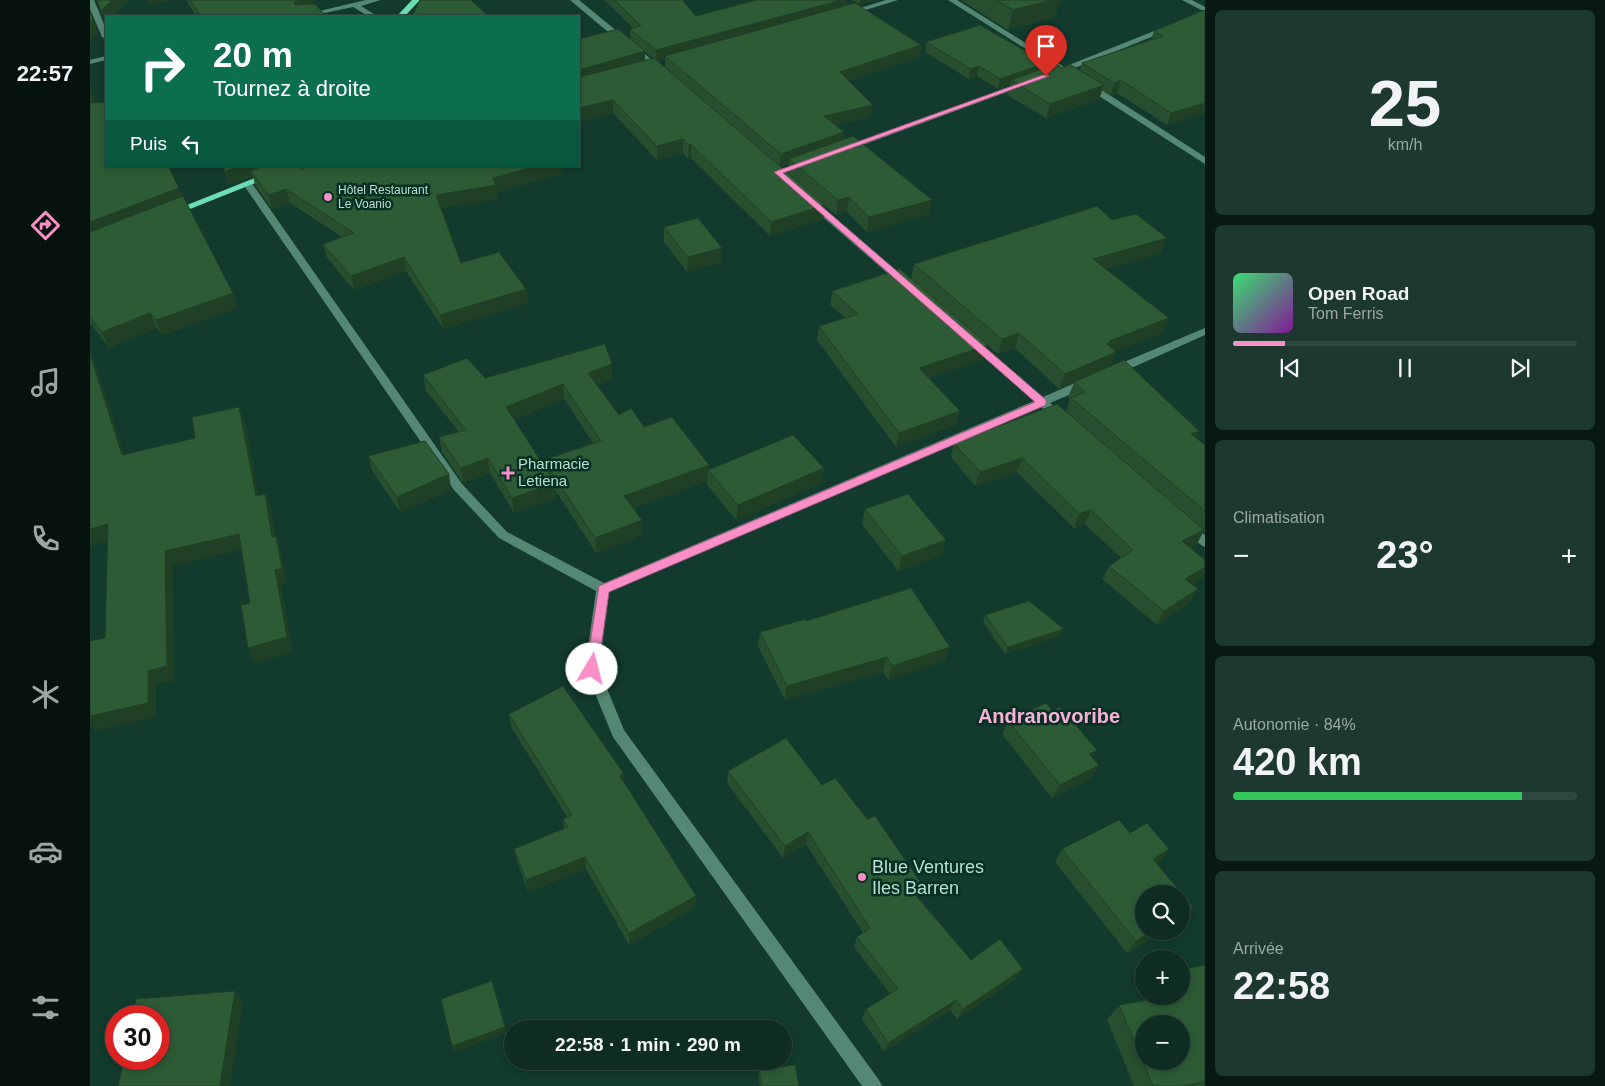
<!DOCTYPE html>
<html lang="fr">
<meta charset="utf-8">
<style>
body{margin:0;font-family:Helvetica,sans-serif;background:#1c382f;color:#f1f3f6;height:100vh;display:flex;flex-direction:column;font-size:19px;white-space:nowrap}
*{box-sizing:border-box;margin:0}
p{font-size:16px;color:#9ba7a5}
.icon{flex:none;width:28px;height:28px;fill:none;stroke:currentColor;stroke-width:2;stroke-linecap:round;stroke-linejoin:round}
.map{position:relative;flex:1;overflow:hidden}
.side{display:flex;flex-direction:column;gap:10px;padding:10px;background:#081813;width:400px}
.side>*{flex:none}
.top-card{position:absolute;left:15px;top:15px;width:475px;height:152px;border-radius:0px;box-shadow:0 2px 8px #0003,0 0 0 1px #2e4840;background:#0b6e4f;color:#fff;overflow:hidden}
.controls{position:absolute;left:1045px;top:885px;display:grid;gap:10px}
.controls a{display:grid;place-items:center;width:55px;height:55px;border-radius:50%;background:#0e2c22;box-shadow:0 2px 8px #0003,0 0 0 1px #2e4840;font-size:25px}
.speed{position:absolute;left:15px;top:1005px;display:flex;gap:10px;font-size:25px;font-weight:700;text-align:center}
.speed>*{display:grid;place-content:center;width:65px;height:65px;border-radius:50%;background:#0e2c22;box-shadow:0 2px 8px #0003,0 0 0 1px #2e4840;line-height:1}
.speed .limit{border:8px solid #d22;background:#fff;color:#111}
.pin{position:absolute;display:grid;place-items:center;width:42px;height:42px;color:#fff;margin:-51px -21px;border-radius:50% 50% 50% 0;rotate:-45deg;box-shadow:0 0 5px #0007}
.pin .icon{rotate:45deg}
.me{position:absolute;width:55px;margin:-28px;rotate:8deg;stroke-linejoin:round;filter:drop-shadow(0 0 4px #0008)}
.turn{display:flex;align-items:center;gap:18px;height:105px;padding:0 25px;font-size:22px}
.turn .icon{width:65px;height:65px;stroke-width:2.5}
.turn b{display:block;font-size:35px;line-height:42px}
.then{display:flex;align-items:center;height:48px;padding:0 25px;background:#0003;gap:10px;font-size:19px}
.big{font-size:38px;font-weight:700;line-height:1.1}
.side .tile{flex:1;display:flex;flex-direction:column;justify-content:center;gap:8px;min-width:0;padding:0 18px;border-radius:8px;background:#1c382f}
.side .dial{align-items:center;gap:0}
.dial b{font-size:65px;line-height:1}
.song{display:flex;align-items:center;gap:15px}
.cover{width:60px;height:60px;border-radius:8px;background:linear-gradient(135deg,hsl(140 70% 55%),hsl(290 70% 35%))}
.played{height:5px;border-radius:2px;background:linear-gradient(90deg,#fa8fc8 15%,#2e4840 15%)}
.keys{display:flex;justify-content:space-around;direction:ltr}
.heat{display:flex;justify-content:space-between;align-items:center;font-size:28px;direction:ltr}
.charge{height:8px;border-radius:4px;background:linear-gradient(90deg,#34c759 84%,#2e4840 0)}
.trip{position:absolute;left:414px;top:1020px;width:288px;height:50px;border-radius:25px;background:#0e2c22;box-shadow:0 2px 8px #0003,0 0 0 1px #2e4840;font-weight:700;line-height:50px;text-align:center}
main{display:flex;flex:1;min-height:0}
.tab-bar{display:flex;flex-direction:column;width:90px;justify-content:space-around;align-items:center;background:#06120e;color:#9ba7a5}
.tab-bar .icon{width:35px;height:35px}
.tab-bar .on{color:#fa8fc8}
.tab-bar b{font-size:22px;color:#f1f3f6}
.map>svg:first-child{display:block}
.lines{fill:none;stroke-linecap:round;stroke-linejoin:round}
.minor{fill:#558874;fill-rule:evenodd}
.major{fill:#6cdeb6;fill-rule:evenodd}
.wall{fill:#274e2e;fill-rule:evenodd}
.shaded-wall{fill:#204025}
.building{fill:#2d5b35;stroke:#204025;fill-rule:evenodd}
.route{fill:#fa8fc8;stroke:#a25d82}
.poi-dot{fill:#fa8fc8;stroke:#053023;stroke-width:2}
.labels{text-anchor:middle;stroke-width:5;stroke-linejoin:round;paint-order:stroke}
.far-poi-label{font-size:12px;fill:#bbdfd0;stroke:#053023;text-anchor:start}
.poi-label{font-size:15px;fill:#bbdfd0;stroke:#053023;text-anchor:start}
.near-poi-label{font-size:18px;fill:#bbdfd0;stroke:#053023;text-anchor:start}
.district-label{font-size:20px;font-weight:bold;fill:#fcb0d6;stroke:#053023}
</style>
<main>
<nav class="tab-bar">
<b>22:57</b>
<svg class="icon on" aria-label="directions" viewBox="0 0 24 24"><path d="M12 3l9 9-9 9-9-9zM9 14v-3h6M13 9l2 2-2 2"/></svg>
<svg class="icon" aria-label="music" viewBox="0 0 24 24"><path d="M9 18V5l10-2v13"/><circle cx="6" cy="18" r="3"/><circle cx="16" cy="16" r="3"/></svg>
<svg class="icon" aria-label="phone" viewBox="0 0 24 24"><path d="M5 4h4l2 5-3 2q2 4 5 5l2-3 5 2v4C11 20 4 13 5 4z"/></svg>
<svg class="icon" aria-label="climate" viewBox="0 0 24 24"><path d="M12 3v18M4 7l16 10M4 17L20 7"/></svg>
<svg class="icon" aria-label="car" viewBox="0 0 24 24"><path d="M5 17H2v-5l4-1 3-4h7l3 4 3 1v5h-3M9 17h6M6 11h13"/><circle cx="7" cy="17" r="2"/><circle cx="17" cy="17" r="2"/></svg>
<svg class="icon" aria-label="filters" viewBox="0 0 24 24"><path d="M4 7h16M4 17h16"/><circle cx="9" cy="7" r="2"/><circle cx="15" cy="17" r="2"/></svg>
</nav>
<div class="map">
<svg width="1115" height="1086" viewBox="0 0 1115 1086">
<rect width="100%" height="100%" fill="#123a2d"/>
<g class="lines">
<g class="minor">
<path d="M0,0H4L16,29V39L12,37L0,9Z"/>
<path d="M276,0H291L271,6L287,16H278L263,7L221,16H208Z"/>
<path d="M480,0H489L573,69V73H567Z"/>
<path d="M796,0H808L759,15L755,13Z"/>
<path d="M858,0H867L974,67L1074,27L1081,29L980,70L983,73L982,75L973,73L968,74L964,72L968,69Z"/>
<path d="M1092,0H1102L1115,7V12Z"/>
<path d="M16,56V60L0,64V60Z"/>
<path d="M932,82L939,84L759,150H753L752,148Z"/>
<path d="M995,83H1001L1115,157V164L995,87Z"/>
<path d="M158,181L161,182L372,484L417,532L514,583L944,401L880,345L879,343L880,341H888L953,397L992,380H1000L1002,383L1000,386L960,403L975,415L977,418L975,421H967L951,407L519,592L509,669L534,730L789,1080L792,1086H772L523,737L495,669L506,591L409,538L364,490L153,184Z"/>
<path d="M721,199L818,280V284H810L718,204L716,202Z"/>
<path d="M1115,328V335L1028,374H1020L1019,371L1020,368Z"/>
<path d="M1098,522L1115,535V547L1111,545L1094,530L1092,527L1094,524Z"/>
</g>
<g class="major">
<path d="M322,0H330L315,16H307Z"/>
<path d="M195,166H208L85,215L82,216L77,213Z"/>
</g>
</g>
<g class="wall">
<path d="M6,0H39L16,24Z"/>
<path d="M96,0H227L221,1L222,4L236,16H106Z"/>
<path d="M514,0H592L606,16L666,0H756V5L831,45L829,57L758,81L781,117L746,125L754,132L753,140L842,200L839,214L777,232L757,212L746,215L735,206L733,219L680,236L601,158L598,159L593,153L567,160L523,113L489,122V39H540V29L543,28ZM555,52L563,58L555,60ZM575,59V68L567,61ZM699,164L698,173L690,167Z"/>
<path d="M761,0H784L769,4Z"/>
<path d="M871,0H972L971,3H969L965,17L918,30Z"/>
<path d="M1114,10L1115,114L1077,125L1027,93L1021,95L1012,90L1009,99L956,118L917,95L920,84L908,89L887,76L879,79L835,52L836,42L954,69L972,68L990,70L992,63L1061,40L1064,31Z"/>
<path d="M0,86L4,100V103L89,188L92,196L143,293L148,308L72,335L67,328L19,348L0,323Z"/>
<path d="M132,166H471V174L407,192L408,199L351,208L371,263L438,303L353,329L316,271L264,290L237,258L233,244L252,237L200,203L182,209L165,185L163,176L139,185Z"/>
<path d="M1022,220L1071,253L1016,269L1073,333L1025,351L1020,366L1115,445V533L1113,531L1107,544L1099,547L1115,560V573L1113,578L1102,584L1100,603L1067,625L1012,579L1019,566L1031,558L995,524L984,528L927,472L885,486L861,457L864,443L976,412L980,399L978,397L984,383L969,389L925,348L908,354L897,345L894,359L838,378L866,425L806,447L727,340L729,326L755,318L740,305L742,291L821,279L824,264Z"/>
<path d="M574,227L631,263L597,272L574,242Z"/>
<path d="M522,364V379L507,385L529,415L554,427L619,465L618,470L734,468L732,483L646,520L617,485V481L543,508L552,535L506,553L465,490L466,498L424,513L400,473L373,483L352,452L349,437L369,432L336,391L333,375L395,378ZM474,399L503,443L454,460L455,468L424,420Z"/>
<path d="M278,456L361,490L310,512L282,471Z"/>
<path d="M775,509L852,555L808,571L772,524Z"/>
<path d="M895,615L970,636L915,654L893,622Z"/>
<path d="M716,621L855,661L798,680L793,672L695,700L668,646L670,632Z"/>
<path d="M963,711L1007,750L1002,758L1001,779L962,798L912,734L918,721Z"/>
<path d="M419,714L534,774V782L606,896L605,908L539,945L496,869L438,892L427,861L424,849L474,829L473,819L477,817L421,727Z"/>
<path d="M638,771L732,785L827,894L826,895L881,960L926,979L867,1019L860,1010L794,1052L772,1019L776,1009L800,994L764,947L767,937L773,933L716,844L693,858L637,783Z"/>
<path d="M1029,820L1040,833L1057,823L1079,849L1070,862L1067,864L1103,907L1093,920L1091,921V894H1054V931H1073L1037,953L965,862L972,849Z"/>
<path d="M1115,965V1086H1044L1017,1020L1029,1005L1072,998L1071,996H1091V970Z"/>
<path d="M669,1070L709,1086H670L668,1075Z"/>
</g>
<g class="shaded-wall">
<path d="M22,0H39L24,16H16V24L11,11Z"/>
<path d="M58,0H85L59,5Z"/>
<path d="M212,0H227L221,1L223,10L206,15L204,2Z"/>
<path d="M752,0H756L755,9L575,56V59L566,61V50Z"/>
<path d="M770,0H784L769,4Z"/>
<path d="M952,0H972L971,3H969L965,17L918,30L923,10Z"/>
<path d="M3,19L8,33L0,41V22Z"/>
<path d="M831,45L829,57L748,84L750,72Z"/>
<path d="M555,51V64L489,83V70Z"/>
<path d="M956,63L953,73L921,80L920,84L908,89L910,79Z"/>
<path d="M889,66L887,76L879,79L881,69Z"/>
<path d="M1031,80L1027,93L1021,95L1024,83Z"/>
<path d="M1014,85L1009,99L956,118L960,104Z"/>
<path d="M0,86L4,100L3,118L0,109Z"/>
<path d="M523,100V113L489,122V108Z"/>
<path d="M1115,103V114L1077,125L1081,113Z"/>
<path d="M783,105L781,117L732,128L734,116Z"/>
<path d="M754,132L752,144L699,159V164L689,167L691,154Z"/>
<path d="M593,139V153L567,160V146Z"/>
<path d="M601,144V158L598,159L599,145Z"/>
<path d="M149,166H189L161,171L163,176L139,185L135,172Z"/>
<path d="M447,166H471V174L407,192L408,199L349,209L346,195Z"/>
<path d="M89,188L94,203L0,239V222Z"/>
<path d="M196,189L200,203L182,209L179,195Z"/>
<path d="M759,197L757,212L746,215L748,200Z"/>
<path d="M842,200L839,214L777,232L779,217Z"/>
<path d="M735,205L733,219L680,236L681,222Z"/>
<path d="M1077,238L1071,253L998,274L1003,259Z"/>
<path d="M632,248L631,263L597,272L598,257Z"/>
<path d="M314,257L316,271L264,290L261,276Z"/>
<path d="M436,289L438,303L353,329L350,315Z"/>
<path d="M143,293L148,308L72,335L66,320Z"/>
<path d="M60,313L67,328L19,348L12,332Z"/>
<path d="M1079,318L1073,333L1016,355L1026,352L1020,367L969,389L975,374L1019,341Z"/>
<path d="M929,333L925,348L908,354L912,339Z"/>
<path d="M898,345L894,359L826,382L829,368Z"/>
<path d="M0,351L4,359L39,470L32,455L0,354Z"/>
<path d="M522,364V379L499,388L498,373Z"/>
<path d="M473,384L474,399L418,423L416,407Z"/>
<path d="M149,407L155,422L171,511L166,496Z"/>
<path d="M870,411L866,425L806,447L809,433Z"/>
<path d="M1109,431L1102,446L1101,434Z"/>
<path d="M398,458L400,473L373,483L371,468Z"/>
<path d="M932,458L927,472L885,486L890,472Z"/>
<path d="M619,465L617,481L535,511L534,496Z"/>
<path d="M734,468L732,483L646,520L648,505Z"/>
<path d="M359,474L361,490L310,512L307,497Z"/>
<path d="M465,483L466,498L424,513L422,498Z"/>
<path d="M175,494L181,509L188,552L182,537Z"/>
<path d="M1001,510L995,524L984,528L989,514Z"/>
<path d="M552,520V535L506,553L505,538Z"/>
<path d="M18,524L26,539L0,546V529Z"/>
<path d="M1114,530L1107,544L1084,555L1092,541Z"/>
<path d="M149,534L155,549L83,566L84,681L66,685V717L5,731L0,724V716L58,671L75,551Z"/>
<path d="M186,536L191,551L197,583L191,585L203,652L164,663L158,648L185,570Z"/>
<path d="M856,540L852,555L808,571L812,556Z"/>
<path d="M1115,567V573L1113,578L1088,593L1095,579Z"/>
<path d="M1108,589L1100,603L1067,625L1074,611Z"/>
<path d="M974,629L970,636L915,654L918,647Z"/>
<path d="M860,647L855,661L798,680L802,666Z"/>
<path d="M797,657L793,672L695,700L697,686Z"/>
<path d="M1007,750L999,764V754Z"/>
<path d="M1009,765L1001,779L962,798L970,785Z"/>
<path d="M534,774V787L530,776Z"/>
<path d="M718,832L716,844L693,858L695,846Z"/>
<path d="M1079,849L1070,862L1054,872L1063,859Z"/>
<path d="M495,857L496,869L438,892L436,880Z"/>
<path d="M831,883L827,894L816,900L820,889Z"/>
<path d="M606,896L605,908L539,945V933Z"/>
<path d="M1103,907L1093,920L1091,921V914Z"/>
<path d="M1062,931H1073L1037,953L1046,941Z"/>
<path d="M933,969L926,979L867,1019L873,1009Z"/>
<path d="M145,991L153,1002L140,1086H130Z"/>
<path d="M866,1000L860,1010L794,1052L798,1043Z"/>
<path d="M415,1027L416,1033L364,1052L362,1046Z"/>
</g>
<g class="building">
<path d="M7,0H22L11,11Z"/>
<path d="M100,0H212L204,2L205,5L225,4L236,16H111Z"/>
<path d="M330,0H381L398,16H322Z"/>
<path d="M525,0H592L606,16L666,0H752L566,50L540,29L551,26Z"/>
<path d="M906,0H961L923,10Z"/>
<path d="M765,3L831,45L750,72L783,105L734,116L754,132L691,154L575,56Z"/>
<path d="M1114,10L1115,11V103L1081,113L1031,80L1024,83L992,63L1073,36L1064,31Z"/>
<path d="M0,12L3,19L0,22Z"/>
<path d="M890,25L956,63L910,79L889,66L881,69L836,42Z"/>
<path d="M528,29L555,51L489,70V39Z"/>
<path d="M564,58L735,205L681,222L601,144L599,145L593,139L567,146L523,100L489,108V77Z"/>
<path d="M966,64L972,68L981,65L1014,85L960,104L921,80Z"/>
<path d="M16,102V166H78L89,188L0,222V103Z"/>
<path d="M763,136L842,200L779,217L759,197L748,200L699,159Z"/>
<path d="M133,166H149L135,172Z"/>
<path d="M173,166H213L212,169L218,166H447L403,178L406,185L346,195L371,263L409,252L436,289L350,315L314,257L261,276L233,244L264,233L196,189L179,195L161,171Z"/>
<path d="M93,196L143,293L66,320L60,313L12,332L0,317V232Z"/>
<path d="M1007,206L1022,220L1046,214L1077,238L1003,259L1079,318L1019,341L1021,342L1017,344L1026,352L975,374L929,333L912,339L824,264Z"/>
<path d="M608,218L632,248L598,257L574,227Z"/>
<path d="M810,269L898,345L829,368L870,411L809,433L729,326L768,314L742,291Z"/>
<path d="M515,344L522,364L498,373L529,415L541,408L554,427L582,417L619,465L534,496L552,520L505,538L454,460L511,441L473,384L416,407L465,483L422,498L398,458L371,468L349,437L376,430L333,375L377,358L395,378Z"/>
<path d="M0,354L32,455L105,438L102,417L149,407L166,496L175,494L182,537L186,536L192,568L185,570L197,637L158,648L151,605L160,603L149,534L75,551L77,666L58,671V703L0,716V641L15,638L18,524L0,529Z"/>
<path d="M1034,360L1109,431L1101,434L1115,445V511L981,398L995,392L984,382Z"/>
<path d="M967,404L1114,530L1092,541L1115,560V567L1095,579L1108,589L1074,611L1019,566L1043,550L1001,510L989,514L932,458L890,472L864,443Z"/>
<path d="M703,435L734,468L648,505L618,470Z"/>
<path d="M335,441L359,474L307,497L278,456Z"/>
<path d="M818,494L856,540L812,556L775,509Z"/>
<path d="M821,588L860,647L802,666L797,657L697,686L670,632L716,619V621Z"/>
<path d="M939,601L974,629L918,647L895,615Z"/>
<path d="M473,686L534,774L530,776L606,896L539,933L495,857L436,880L424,849L478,827L473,819L482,815L419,714Z"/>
<path d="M956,703L963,711L970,707L1007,750L999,754L1009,765L970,785L918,721Z"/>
<path d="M696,738L732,785L745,778L777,819L785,816L831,883L820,889L881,960L910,939L933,969L873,1009L866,1000L798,1043L776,1009L808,989L767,937L780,928L718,832L695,846L638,771Z"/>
<path d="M1029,820L1040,833L1057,823L1079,849L1063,859L1103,907L1091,914V894H1054V931H1062L1046,941L972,849Z"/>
<path d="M1115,965V1082L1092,1086H1063L1029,1005L1080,996H1091V994H1095L1091,990V970ZM1054,1024H1091V1061H1054Z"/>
<path d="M402,981L415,1027L362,1046L351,999Z"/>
<path d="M145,991L130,1086H28L34,1059H69V1016H42L46,999Z"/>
<path d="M705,1065L709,1086H672L669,1070Z"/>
</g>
<path class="route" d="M953,75L959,76L693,173L956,400V405L519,592L508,669L506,673L502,674L497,673L496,669L509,586L945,402L684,172Z"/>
<g class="poi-dot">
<circle cx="238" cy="197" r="5"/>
<path d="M415.5 465.5h5v5h5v5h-5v5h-5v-5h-5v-5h5z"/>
<circle cx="772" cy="877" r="5"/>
</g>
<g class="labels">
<g class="far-poi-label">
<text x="248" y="194">Hôtel Restaurant<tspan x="248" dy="14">Le Voanio</tspan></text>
</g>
<g class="poi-label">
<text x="428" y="469">Pharmacie<tspan x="428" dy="17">Letiena</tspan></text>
</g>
<g class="near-poi-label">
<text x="782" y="873">Blue Ventures<tspan x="782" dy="21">Iles Barren</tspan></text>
</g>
<g class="district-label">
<text x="959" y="723">Andranovoribe</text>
</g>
</g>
</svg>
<div class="controls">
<a><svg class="icon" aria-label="search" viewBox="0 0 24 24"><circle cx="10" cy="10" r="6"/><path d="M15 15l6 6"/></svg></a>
<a>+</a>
<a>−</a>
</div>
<div class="speed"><div class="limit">30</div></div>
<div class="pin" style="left:956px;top:76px;background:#d93025"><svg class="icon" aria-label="arrive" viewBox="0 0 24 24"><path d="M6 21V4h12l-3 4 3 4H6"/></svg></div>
<svg class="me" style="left:502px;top:669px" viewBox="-20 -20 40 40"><circle r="19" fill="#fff"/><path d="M0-13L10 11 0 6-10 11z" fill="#fa8fc8"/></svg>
<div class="trip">22:58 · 1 min · 290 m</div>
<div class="top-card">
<div class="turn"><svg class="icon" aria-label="right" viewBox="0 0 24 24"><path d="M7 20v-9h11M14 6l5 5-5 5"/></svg><div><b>20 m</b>Tournez à droite</div></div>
<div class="then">Puis<svg class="icon" aria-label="left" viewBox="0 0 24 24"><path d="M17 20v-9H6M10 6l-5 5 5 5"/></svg></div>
</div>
</div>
<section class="side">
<div class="tile dial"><b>25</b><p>km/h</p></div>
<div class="tile">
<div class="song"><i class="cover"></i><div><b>Open Road</b><p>Tom Ferris</p></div></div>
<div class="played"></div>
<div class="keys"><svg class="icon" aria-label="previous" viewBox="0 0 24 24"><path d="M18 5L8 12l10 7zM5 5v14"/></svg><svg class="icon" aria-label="pause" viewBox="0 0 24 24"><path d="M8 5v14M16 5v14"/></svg><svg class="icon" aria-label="next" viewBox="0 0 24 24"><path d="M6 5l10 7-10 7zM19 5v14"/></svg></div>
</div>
<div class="tile"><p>Climatisation</p>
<div class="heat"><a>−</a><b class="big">23°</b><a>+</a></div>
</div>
<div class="tile"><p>Autonomie · 84%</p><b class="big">420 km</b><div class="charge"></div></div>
<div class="tile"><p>Arrivée</p><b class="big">22:58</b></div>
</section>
</main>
